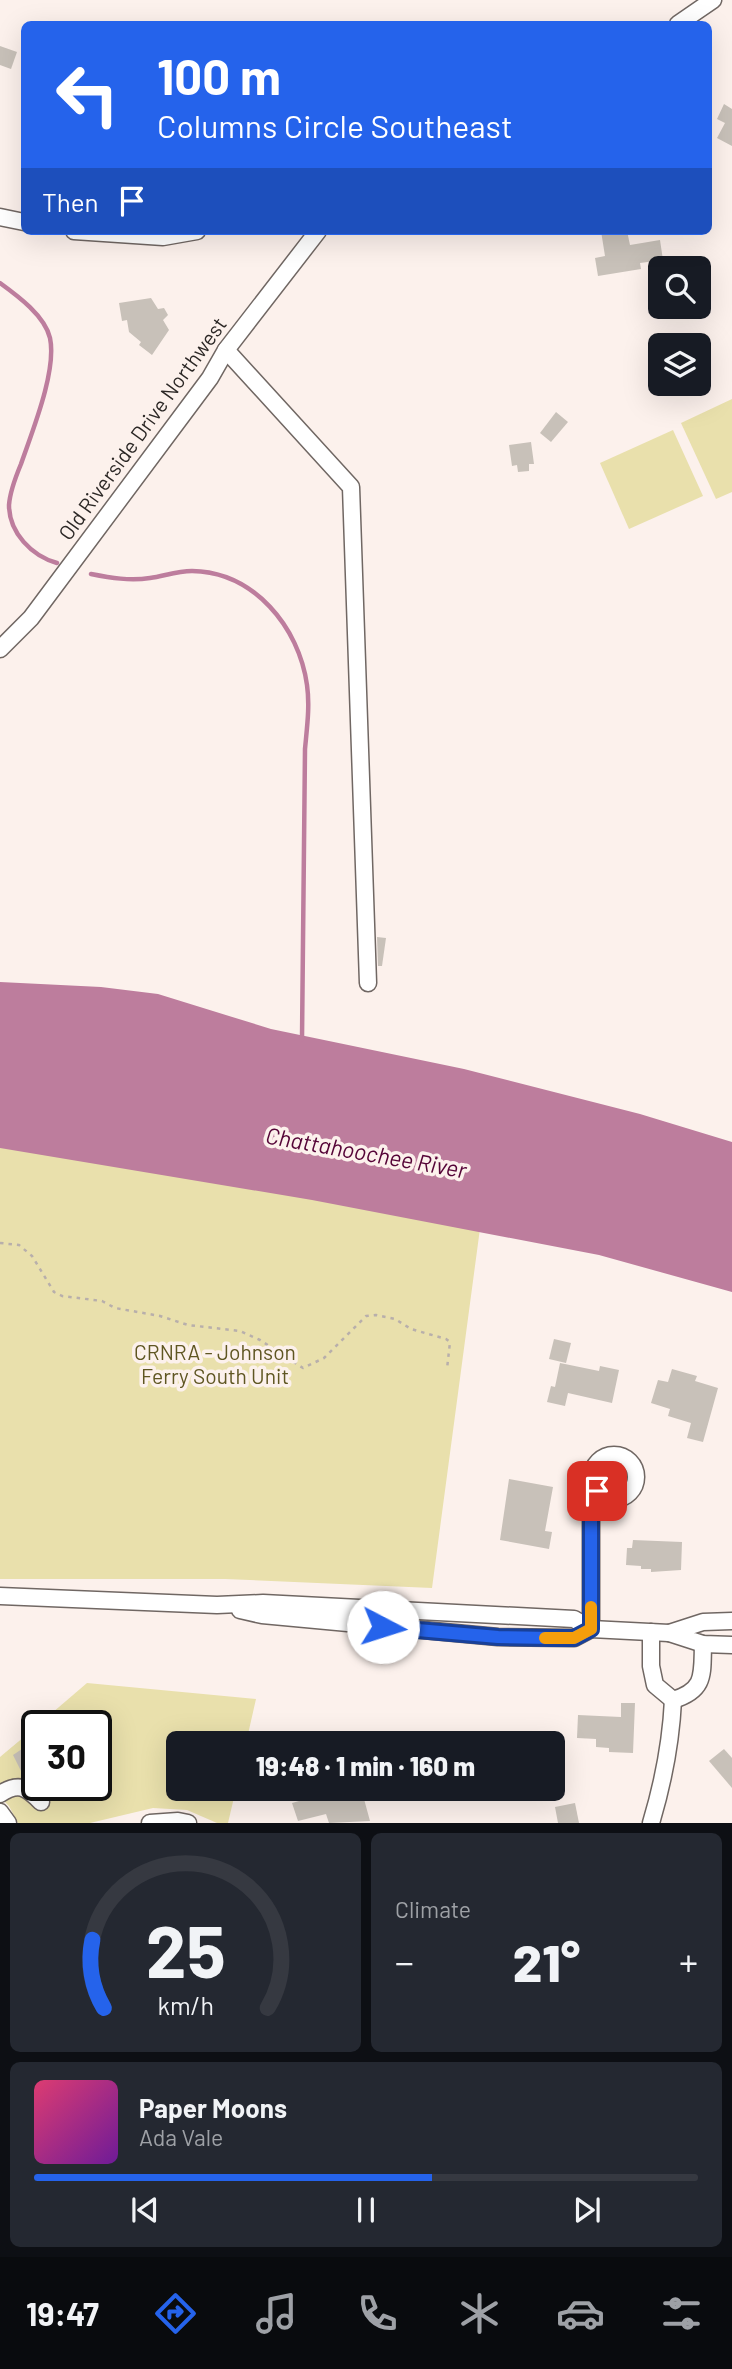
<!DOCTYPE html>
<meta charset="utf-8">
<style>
body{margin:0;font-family:Barlow,sans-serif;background:#242831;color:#f1f3f6;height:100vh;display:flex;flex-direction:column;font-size:26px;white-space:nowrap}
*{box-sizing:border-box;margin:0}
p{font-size:23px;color:#9ea1a6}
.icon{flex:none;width:38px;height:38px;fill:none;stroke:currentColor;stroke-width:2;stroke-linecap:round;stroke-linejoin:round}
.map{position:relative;height:1823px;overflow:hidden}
.side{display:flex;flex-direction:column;gap:10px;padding:10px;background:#0d0f14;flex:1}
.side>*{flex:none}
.top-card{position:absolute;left:21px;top:21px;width:691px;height:214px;border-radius:10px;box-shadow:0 7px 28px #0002;background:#2563eb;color:#fff;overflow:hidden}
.fabs{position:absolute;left:648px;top:256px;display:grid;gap:14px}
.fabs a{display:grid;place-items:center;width:63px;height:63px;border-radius:10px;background:#171b24;box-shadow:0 7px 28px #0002;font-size:35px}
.speed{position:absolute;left:21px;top:1710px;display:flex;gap:14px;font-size:35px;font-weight:700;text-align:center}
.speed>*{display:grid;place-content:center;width:91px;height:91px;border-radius:50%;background:#171b24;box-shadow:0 7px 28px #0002;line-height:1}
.speed .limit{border:4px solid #111;border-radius:10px;background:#fff;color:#111}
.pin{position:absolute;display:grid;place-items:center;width:60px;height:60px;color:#fff;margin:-30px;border-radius:14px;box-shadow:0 4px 10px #0006}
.me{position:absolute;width:77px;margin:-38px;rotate:95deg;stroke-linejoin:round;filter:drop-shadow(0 0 5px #0008)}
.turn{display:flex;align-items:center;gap:24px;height:147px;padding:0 21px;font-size:32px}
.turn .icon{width:91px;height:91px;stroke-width:2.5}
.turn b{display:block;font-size:49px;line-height:60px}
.then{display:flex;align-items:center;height:66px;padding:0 21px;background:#0003;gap:14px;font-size:26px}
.big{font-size:52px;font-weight:800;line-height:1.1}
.side .card{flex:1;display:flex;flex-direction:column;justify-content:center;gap:10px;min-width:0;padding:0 24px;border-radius:10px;background:#242831}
.side .dial{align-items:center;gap:0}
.dial svg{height:182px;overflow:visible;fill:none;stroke:#363941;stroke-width:7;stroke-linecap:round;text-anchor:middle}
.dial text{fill:#f1f3f6;stroke:none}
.song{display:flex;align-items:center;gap:21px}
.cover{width:84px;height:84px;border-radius:10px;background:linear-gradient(135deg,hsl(340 70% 55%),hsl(280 70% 35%))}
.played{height:7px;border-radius:4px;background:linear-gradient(90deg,#2563eb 60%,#363941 60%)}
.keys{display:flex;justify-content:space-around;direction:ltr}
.heat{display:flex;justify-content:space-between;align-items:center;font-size:38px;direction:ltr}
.side .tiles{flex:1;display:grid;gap:10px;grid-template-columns:1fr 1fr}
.card:last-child{grid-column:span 2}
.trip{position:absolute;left:166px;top:1731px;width:399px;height:70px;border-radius:10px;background:#171b24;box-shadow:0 7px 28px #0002;font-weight:800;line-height:70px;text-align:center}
.menu{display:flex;height:112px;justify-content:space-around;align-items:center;background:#090b0e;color:#9ea1a6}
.menu .icon{width:49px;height:49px}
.menu .on{color:#2563eb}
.menu b{font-size:32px;color:#f1f3f6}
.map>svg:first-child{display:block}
.green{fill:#e9e0ac}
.water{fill:#bd7d9d}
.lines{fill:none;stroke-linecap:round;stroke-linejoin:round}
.stream{stroke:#bd7d9d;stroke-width:4.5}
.building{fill:#c8c1b9}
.minor-casing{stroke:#706763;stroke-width:19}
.path{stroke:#b8afab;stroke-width:2.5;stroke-dasharray:3.5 5;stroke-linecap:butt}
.minor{stroke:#fff;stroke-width:16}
.route-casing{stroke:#184099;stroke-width:18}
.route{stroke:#2563eb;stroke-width:12}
.slow{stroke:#f59e0b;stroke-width:12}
.labels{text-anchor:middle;stroke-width:7;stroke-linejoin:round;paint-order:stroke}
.street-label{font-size:21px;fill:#2c2826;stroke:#fcf1ec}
.park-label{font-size:21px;fill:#5f5622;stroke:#fcf1ec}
.water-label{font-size:23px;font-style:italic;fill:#550437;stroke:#fcf1ec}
</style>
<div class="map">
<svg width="732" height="1823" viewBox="0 0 732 1823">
<rect width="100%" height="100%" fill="#fcf1ec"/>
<g class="green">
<path d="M732,399V492L716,499L681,423Z"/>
<path d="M673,430L703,496L629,529L600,463Z"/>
<path d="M0,1122L481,1221L432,1588L225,1579H0Z"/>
<path d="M87,1683L256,1699L246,1743H178V1788L236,1789L228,1823H217L187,1810L153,1808L90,1823H18L9,1806L0,1797V1757L37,1726V1785H96V1726L38,1725Z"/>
</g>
<path class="water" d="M0,982L101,987L158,994L271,1029L464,1069L640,1114L732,1142V1292L599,1255L312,1200L0,1148Z"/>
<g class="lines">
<g class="stream">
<path d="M0,283C18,296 45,316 50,338C57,371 32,432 21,464C16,476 10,491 9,505C9,533 32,556 57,563"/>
<path d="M91,574C111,578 130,581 150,578C164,576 177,571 192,571C254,572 299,627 307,685C310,706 307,727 305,749L302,1039"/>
</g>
</g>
<g class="building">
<path d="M0,46L17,52L11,69L0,65Z"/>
<path d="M724,104L732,109V146L717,138L725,123L717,119Z"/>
<path d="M601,231H627L630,245L660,240L663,260L640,263L641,269L598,276L595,258L605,256Z"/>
<path d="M151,298L158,309L164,308L168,315L163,320L169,330L152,355L139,345L141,342L129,332L127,320L122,321L119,303Z"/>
<path d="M556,412L568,422L551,442L540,433Z"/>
<path d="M531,442L534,464H529V471L518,472L517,465L512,466L509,445Z"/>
<path d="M377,937L386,938L382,966H378Z"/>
<path d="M554,1339L571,1343L566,1363L549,1359Z"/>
<path d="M560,1363L599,1371L600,1366L619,1370L612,1403L568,1393L565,1406L547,1402L551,1386L555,1387Z"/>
<path d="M672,1369L697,1376L695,1381L718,1388L703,1442L687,1438L691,1423L668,1416L670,1409L651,1403L658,1380L668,1382Z"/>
<path d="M509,1479L553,1487L545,1531L552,1532L549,1549L500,1540Z"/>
<path d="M633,1540L682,1542L681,1570L651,1572V1569H641V1566L626,1565L627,1548H632Z"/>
<path d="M621,1703H635L633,1753L609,1752V1748L596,1747V1739L577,1738L578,1715L621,1717Z"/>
<path d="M37,1739V1784L26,1773L23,1775L13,1755Z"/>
<path d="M724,1749L732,1758V1788L709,1761Z"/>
<path d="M345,1788H361L370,1821L329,1823L326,1814L298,1821L292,1803Z"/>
<path d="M575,1803L579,1823H558L555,1807Z"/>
</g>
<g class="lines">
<defs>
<g id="minor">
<path d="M678,24L713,0"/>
<path d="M0,217L24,222"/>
<path d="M74,231L163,237L197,231"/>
<path d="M226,350L351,487L368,983"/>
<path d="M0,649L31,618L210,378L226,350L318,231"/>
<circle cx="614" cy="1477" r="22"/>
<path d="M0,1596L217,1605L263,1603L574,1619L591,1629L669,1633"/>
<path d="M240,1610L262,1615L498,1637L574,1638L591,1629"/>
<path d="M732,1621L703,1622L669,1633L703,1644L732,1645"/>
<path d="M591,1629V1503L597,1491"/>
<path d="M651,1632V1666L655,1685L673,1700C706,1690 702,1674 703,1644"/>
<path d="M0,1794C19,1782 26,1787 41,1802"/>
<path d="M0,1812L8,1823"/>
<path d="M150,1823L178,1821L188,1823"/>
<path d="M651,1823C663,1783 671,1742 673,1700"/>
</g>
</defs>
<use href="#minor" class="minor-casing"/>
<path class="path" d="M0,1243L19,1245L32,1256L54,1292L62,1296L102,1301L115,1308L160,1316L188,1325L240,1331L260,1340L303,1368L324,1358L366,1316L376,1315L395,1319L411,1329L446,1339L450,1342L447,1369"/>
<use href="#minor" class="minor"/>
</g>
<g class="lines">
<defs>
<path id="route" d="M383,1627L498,1637L552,1638H574L591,1629V1503L597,1491"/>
</defs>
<use href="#route" class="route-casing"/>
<use href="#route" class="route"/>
<path class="slow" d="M545,1638H574L591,1629V1607"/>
</g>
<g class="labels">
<g class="street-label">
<text transform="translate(143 429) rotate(-54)" y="7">Old Riverside Drive Northwest</text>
</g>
<g class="park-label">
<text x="215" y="1360">CRNRA - Johnson<tspan x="215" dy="24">Ferry South Unit</tspan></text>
</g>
<g class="water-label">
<text transform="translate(366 1153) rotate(10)" y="8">Chattahoochee River</text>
</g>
</g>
</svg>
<div class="fabs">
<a><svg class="icon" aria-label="search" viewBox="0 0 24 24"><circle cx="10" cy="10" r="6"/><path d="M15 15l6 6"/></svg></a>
<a><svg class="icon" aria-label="layers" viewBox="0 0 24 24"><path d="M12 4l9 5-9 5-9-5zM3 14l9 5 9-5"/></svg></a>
</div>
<div class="speed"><div class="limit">30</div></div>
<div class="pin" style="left:597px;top:1491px;background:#d93025"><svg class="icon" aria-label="arrive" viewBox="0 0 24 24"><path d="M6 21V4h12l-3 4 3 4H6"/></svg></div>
<svg class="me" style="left:383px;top:1627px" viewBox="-20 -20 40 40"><circle r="19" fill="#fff"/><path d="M0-13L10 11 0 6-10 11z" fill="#2563eb"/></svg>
<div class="trip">19:48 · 1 min · 160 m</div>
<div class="top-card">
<div class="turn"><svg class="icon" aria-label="left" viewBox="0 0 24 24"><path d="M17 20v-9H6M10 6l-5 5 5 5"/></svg><div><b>100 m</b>Columns Circle Southeast</div></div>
<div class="then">Then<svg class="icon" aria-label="arrive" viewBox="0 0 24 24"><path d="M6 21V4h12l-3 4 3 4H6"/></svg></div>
</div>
</div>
<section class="side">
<div class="tiles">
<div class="card dial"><svg viewBox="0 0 100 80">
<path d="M14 69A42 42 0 1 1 86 69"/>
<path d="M14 69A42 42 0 0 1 9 39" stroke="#2563eb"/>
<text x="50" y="56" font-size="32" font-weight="700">25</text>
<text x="50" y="72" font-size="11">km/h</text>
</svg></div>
<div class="card"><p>Climate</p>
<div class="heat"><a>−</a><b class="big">21°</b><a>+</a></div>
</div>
<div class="card">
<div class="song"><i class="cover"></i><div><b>Paper Moons</b><p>Ada Vale</p></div></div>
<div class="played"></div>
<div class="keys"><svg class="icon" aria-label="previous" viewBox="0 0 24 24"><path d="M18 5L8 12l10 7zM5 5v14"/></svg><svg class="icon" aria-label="pause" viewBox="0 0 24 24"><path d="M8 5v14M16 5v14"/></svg><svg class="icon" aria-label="next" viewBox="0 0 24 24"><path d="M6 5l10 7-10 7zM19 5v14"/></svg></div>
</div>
</div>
</section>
<nav class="menu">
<b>19:47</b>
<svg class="icon on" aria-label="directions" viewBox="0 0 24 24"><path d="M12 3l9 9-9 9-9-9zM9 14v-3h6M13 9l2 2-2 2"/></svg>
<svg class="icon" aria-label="music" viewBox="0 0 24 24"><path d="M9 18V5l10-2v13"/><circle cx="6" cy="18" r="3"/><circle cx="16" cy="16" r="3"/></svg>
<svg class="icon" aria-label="phone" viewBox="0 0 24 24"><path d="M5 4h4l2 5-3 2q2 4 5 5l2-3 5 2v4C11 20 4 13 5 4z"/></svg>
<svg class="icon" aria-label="climate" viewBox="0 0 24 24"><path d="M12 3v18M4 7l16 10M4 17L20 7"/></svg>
<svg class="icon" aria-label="car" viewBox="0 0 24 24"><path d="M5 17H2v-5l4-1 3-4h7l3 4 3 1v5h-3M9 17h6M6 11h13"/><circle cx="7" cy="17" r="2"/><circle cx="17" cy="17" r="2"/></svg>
<svg class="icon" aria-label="filters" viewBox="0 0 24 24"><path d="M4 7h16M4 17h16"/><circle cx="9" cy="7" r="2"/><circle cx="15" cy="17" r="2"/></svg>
</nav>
